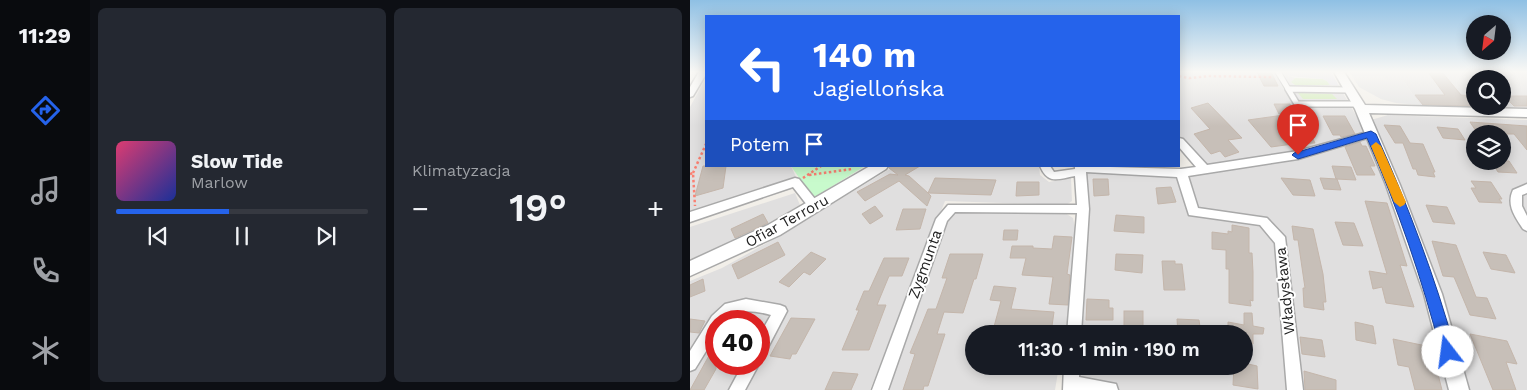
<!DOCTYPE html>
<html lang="pl">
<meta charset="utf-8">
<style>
body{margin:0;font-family:"Work Sans",sans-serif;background:#242831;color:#f1f3f6;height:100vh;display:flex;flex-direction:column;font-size:19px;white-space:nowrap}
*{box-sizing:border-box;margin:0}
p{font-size:16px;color:#9ea1a6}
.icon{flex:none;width:28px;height:28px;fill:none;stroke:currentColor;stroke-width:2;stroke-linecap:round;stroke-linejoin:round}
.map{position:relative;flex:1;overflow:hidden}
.details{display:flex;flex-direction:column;gap:8px;padding:8px;background:#0d0f14;width:600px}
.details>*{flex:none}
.top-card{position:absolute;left:15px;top:15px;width:475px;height:152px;border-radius:0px;box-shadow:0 2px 12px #0003;background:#2563eb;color:#fff;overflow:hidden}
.needle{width:32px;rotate:208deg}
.fabs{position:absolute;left:776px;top:15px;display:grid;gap:10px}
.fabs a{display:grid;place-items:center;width:45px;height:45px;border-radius:50%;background:#171b24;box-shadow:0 2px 12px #0003;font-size:25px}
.speed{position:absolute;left:15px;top:310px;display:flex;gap:10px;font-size:25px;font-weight:700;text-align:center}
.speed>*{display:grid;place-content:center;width:65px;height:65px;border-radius:50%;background:#171b24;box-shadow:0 2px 12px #0003;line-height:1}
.speed .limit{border:8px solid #d22;background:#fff;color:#111}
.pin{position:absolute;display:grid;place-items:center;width:42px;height:42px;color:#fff;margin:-51px -21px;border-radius:50% 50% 50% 0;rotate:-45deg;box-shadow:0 0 5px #0007}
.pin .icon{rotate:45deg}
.me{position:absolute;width:55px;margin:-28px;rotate:345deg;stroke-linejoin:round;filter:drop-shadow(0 0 4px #0008)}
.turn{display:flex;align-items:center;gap:18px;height:105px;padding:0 25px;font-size:22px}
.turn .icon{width:65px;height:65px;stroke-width:2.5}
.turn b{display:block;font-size:35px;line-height:42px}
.then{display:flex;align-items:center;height:48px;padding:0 25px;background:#0003;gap:10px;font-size:19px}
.big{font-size:38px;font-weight:600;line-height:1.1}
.details .tile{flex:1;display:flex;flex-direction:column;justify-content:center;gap:8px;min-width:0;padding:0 18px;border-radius:8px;background:#242831}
.song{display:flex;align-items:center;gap:15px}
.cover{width:60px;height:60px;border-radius:8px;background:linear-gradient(135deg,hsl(340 70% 55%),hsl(230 70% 35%))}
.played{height:5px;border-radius:2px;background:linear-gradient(90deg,#2563eb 45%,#363941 45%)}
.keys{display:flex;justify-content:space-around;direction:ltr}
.heat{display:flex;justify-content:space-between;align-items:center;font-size:28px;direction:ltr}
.details .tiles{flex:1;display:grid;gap:8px;grid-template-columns:repeat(2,1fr)}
.trip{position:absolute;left:275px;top:325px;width:288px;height:50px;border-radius:25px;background:#171b24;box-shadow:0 2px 12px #0003;font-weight:600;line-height:50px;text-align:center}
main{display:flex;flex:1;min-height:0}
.tabs{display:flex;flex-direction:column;width:90px;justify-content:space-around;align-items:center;background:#090b0e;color:#9ea1a6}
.tabs .icon{width:35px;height:35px}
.tabs .current{color:#2563eb}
.tabs b{font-size:22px;color:#f1f3f6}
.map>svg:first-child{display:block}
.residential{fill:#e0dfdf;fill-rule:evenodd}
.grass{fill:#cdebb0}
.park{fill:#c8facc}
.parking{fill:#e2e2e2}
.plaza{fill:#dddde8}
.building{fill:#c7bfb8;stroke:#c4b6ab}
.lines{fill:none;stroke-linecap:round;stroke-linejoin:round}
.service-casing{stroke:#a9a9a9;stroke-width:8}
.pedestrian-casing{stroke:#a9a9a9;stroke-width:2}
.minor-casing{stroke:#a9a9a9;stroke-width:3}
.tertiary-casing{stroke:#a9a9a9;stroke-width:3}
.path{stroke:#fa8072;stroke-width:2.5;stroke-dasharray:2.5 2.5;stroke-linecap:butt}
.service{stroke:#fff;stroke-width:5}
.pedestrian{fill:#fff;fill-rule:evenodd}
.minor{fill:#fff;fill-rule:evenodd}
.tertiary{fill:#fff;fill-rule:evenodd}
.route{fill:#2563eb;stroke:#184099}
.slow{fill:#f59e0b}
.labels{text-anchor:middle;stroke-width:4;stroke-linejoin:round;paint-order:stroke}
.street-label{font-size:15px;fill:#222;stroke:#fff}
</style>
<main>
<nav class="tabs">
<b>11:29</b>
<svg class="icon current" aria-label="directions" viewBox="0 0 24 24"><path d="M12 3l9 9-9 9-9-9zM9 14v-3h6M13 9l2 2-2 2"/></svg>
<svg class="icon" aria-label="music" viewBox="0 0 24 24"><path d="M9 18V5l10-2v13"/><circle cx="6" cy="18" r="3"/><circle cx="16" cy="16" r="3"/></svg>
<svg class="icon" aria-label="phone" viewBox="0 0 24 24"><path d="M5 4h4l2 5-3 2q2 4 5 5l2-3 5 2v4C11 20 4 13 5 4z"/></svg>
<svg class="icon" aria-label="climate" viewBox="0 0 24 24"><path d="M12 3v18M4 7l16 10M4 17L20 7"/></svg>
</nav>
<section class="details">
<div class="tiles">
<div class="tile">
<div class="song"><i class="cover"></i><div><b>Slow Tide</b><p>Marlow</p></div></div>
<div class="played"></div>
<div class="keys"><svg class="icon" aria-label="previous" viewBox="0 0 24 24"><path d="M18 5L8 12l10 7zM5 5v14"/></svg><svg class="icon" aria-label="pause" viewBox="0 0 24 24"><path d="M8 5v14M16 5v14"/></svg><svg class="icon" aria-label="next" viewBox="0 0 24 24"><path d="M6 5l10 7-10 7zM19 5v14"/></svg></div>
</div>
<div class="tile"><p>Klimatyzacja</p>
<div class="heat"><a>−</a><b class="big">19°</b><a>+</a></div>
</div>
</div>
</section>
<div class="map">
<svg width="837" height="390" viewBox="0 0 837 390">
<rect width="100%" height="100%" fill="#f2efe9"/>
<g class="residential">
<path d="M489,72H596L599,76L605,78L601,82L605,85L649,86L676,133L609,152L567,160L515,165L489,135Z"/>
<path d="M659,72H837V110L730,105L713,80H695L692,76H662ZM785,79H812V106H785Z"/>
<path d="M16,78V166H101L106,177L0,211V107Z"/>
<path d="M698,115L837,120V390H380L382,366H554V334H384L390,168L491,173L554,164L680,134L681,120ZM785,134H812V161H785Z"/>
<path d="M205,166H349L350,175L359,182L381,178L382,201L376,205L255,201L180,390H53L96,312L93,307L27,313L0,356V281L32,268L84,239Z"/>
<path d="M105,193L110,205L41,244L0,259V227Z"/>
<path d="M263,212L375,213L383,218L385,228L386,269L380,309L374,334H284V366H369L365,390H197L259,217Z"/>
<path d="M52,309L72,313L78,316L79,323L69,341V321H33L40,315Z"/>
<path d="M26,332V364H56L41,390H0V374Z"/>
</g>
<g class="grass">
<path d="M605,78L633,79L637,81L640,85H605L601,82Z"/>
<path d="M608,93L642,94L647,99H613Z"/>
</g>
<path class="park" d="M101,166H175L123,198Z"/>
<path class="parking" d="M662,76H693L696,80H713L730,105L706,103L691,99L669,87Z"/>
<path class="plaza" d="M596,72H641L649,86L640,85L637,81L633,79L599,76Z"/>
<g class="building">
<path d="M567,72H581L588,86H574Z"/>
<path d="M738,72H752L771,95L785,96V106L733,105L725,95H755Z"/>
<path d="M814,96H837V106H824Z"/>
<path d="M518,103L552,138L538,140L549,152L535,157L530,151L521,154L504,134L520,129L501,108Z"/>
<path d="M584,104H600L605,114H589Z"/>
<path d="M594,115L607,134L620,133L625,143L603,144L581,147L558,120Z"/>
<path d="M633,116H655L665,134L651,137L650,135H643Z"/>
<path d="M780,122L837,126V150L824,134H788Z"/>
<path d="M694,125L710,126L720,143L733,144L745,172H743L745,177L728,175L726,169H723L713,143H705Z"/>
<path d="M747,127L768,129L775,140L753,138Z"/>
<path d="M670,142L672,146H676L685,166H680L685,175H667L655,147Z"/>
<path d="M801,161H819L827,173L808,172Z"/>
<path d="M13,166H36L33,188L5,196Z"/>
<path d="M200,166H230L215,175L219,176L238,193L245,178L306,180L301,195L238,193L241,196L237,206L209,181L175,201L167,192L200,174L208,175L199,168Z"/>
<path d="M642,166L661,167L666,180L646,179Z"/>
<path d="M591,178L620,180L625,196L603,195Z"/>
<path d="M630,178L647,179L651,190L634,189Z"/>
<path d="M403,179H418L419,195L404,196Z"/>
<path d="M781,181L801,182L812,199H809L812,203L789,202L781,188H786Z"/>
<path d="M327,182H349V195L326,196Z"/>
<path d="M481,187L486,202L468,204L466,188Z"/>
<path d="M675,201L697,203L717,266L710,265L724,307L696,303L692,287L683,289L679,271L697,274Z"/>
<path d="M736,205L757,207L765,224L743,222Z"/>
<path d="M185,206L193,216L180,224L172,214Z"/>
<path d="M213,209H236L230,229L206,230Z"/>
<path d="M73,214L78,223L45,238L41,229Z"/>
<path d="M426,215L454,217V233L424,231Z"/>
<path d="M645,222L664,223L673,246L653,245Z"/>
<path d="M542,225L559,228V253H562L563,272V301L560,300L561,306L539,303V269H536V250L522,249V232L538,234V231L542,232Z"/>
<path d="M602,226L623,229L633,274L636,302H633L634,310L614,307L613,288H615L608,240H604Z"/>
<path d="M314,230H328L327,240H313Z"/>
<path d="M364,236L382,237L377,274L380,275L378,305L359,304L363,277L332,275L336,258H320L322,246H343V248L362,249Z"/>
<path d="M742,241L766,245L786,297L797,298L806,319L780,315L764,277L753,276Z"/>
<path d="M88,242L95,255L48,279L42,265Z"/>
<path d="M121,252L136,259L120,275L114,272L99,287L89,282Z"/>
<path d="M793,252L816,255L825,273L801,269Z"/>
<path d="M260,254H293L286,279H284L273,313L254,312L247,334H255L238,386H234L233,390H213L225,354L220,353L230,329L238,309H246L257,278H252Z"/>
<path d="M426,254L453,255L452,273L425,270Z"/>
<path d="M194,258H219L212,276H199L187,305H196L179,350H152L169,310H166L174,291H179Z"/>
<path d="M472,261H485V264H492L495,290H474Z"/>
<path d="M13,279L15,291L0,297V285Z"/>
<path d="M304,286L326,288L321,309L364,312L361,333L321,331V334H302L311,301L300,300Z"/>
<path d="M397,299L419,300V308H423V320H396Z"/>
<rect x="434" y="311" width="19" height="16"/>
<path d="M554,313H562L563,326L574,328L573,334H563V344L554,343V334H538V322L554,325Z"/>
<path d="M101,318L125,319L106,354H102L100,359L80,356Z"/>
<path d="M0,319L15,321L9,333L0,332Z"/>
<path d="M487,319L509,320L511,334H488Z"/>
<path d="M665,322L683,326L686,344L666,340Z"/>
<path d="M780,334L817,341L827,364L816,362L826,390H803Z"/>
<path d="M610,337L632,340L635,357L612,354Z"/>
<path d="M703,339L741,347L752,390H725L719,367L708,365Z"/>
<path d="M26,343V369L14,390H0Z"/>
<path d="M554,363L567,366L568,389L543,385L544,366H554Z"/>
<path d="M614,371L646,380V390H615Z"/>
<path d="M143,372L168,374L161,390H135Z"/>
</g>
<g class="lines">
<defs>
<path id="service" d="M660,90L598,89L607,104H668"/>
<path id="pedestrian" d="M585,72H591L601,89L600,90H596Z"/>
<g id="minor">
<path d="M9,72H16V74L3,96L0,97V87Z"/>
<path d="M681,131L686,134L684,136L608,159L498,176L508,208L577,218L595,237L613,390H597L585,243L570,225L499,215L487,177L396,172L399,209L391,334H377L387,213L265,212L257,221L198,390H182L246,219L258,205H387L385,176C368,179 358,185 350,166H360L364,172L385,169V166L491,169L506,167L489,147V138L493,139L517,165L608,151Z"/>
<path d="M105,178L109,179L129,204L131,207L129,210H121L103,187L0,222V212Z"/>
<path d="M837,184V193L832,195V206L837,216V231L833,229C825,217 816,205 823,190Z"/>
<path d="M56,299L90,305L95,307L97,311L74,355L69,357V336L81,315C70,312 58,310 48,312C37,315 40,321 26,321V335L5,369L0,371V351L22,316L35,304Z"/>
<path d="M53,364H69L55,390H39Z"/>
<path d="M374,366H390L389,377L426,384L428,390H373Z"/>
</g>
<g id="tertiary">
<path d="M644,72H654L675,105L837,109V117L679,113L710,185L752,294L779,390H759L734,294L696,185L665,109Z"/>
<path d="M180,166H198L196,169L90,235L0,276V261L78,225Z"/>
</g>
</defs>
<use href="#service" class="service-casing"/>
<use href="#pedestrian" class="pedestrian-casing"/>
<use href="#minor" class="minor-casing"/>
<use href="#tertiary" class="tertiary-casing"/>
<g class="path">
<path d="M489,76L499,78L518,76L582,77"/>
<path d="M3,173L16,144"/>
<path d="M0,174L3,173L5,206"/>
<path d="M119,175L162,169"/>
<path d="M113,178L131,166"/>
</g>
<use href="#service" class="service"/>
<use href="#pedestrian" class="pedestrian"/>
<use href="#minor" class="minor"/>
<use href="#tertiary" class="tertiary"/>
</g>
<linearGradient id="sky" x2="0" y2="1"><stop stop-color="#8fc0e4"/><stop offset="0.57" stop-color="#f9f8f5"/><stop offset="1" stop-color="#f9f8f5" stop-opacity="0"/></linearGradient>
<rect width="837" height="126" fill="url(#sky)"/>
<path class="route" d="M681,131L686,134C718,205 745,277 766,352L764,357L758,359L753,357L751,352C732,279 708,208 677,138L608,159L602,155L604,153Z"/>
<path class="slow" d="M686,142L691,146L716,202L714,205L710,207L704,202L681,146Z"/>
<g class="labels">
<g class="street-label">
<text transform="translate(97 221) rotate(-29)" y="5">Ofiar Terroru</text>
<text transform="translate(235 264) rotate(-70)" y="5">Zygmunta</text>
<text transform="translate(595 291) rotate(-96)" y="5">Władysława</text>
</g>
</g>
</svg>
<div class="fabs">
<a><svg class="needle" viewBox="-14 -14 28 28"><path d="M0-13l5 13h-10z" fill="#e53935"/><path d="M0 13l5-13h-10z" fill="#9ea1a6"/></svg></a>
<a><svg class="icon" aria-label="search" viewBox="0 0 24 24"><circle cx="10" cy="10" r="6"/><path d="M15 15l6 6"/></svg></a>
<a><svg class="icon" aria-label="layers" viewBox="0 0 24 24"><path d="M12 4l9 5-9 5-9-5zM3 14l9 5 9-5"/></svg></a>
</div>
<div class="speed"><div class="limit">40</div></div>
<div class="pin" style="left:608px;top:155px;background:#d93025"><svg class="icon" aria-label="arrive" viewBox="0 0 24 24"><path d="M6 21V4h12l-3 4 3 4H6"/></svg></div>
<svg class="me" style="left:758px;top:352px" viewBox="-20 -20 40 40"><circle r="19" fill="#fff"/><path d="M0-13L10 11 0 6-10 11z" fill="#2563eb"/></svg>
<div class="trip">11:30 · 1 min · 190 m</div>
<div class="top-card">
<div class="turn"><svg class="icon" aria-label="left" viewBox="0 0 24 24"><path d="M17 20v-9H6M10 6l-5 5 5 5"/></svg><div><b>140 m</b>Jagiellońska</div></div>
<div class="then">Potem<svg class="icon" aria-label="arrive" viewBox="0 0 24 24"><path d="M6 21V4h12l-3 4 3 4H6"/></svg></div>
</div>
</div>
</main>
